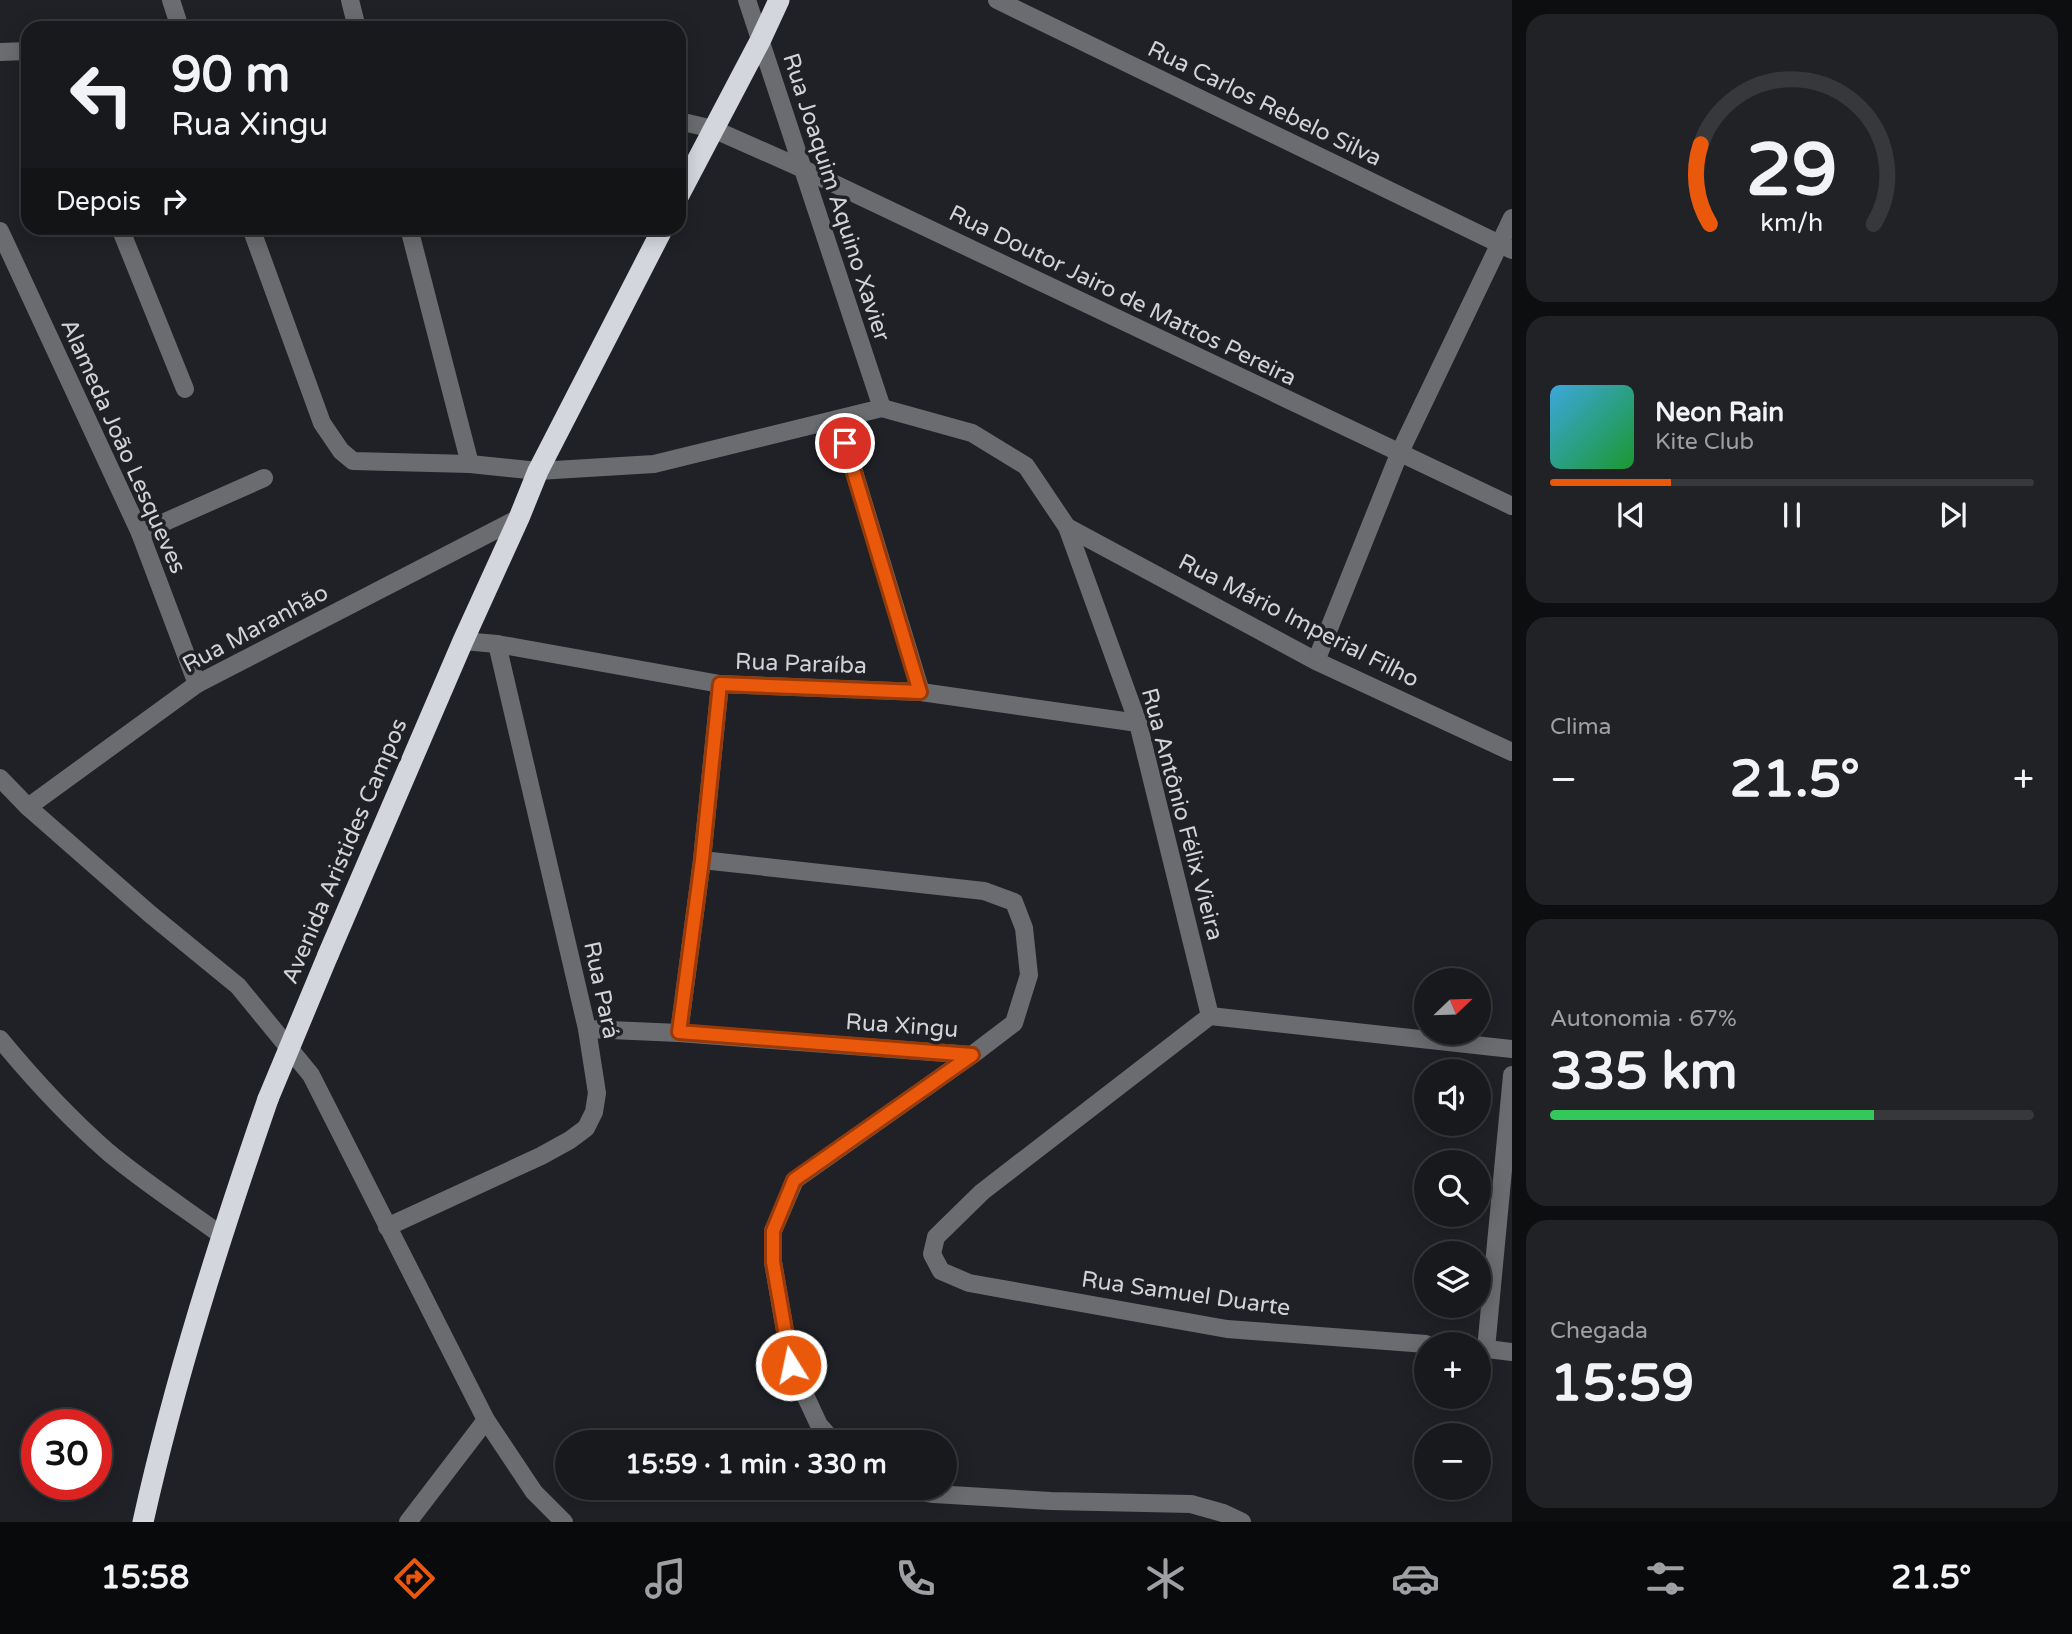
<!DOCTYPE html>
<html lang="pt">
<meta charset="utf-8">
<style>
body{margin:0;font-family:"Varela Round",sans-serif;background:#202225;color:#f1f3f6;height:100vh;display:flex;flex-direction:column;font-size:26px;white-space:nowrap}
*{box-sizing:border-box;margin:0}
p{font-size:23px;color:#9ea0a3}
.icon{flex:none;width:38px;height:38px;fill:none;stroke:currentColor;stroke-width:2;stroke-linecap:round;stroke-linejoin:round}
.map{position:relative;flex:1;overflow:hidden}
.side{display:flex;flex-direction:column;gap:14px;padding:14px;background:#0d0e0f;width:560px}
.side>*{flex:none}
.top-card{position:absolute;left:21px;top:21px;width:665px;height:214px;border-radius:21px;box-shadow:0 4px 18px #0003,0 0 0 2px #36383b;background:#17191c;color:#f1f3f6;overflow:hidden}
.needle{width:46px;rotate:67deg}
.tools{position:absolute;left:1414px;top:968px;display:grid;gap:14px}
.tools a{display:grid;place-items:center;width:77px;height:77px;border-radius:50%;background:#17191c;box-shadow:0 4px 18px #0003,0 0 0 2px #36383b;font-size:35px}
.speed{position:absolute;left:21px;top:1409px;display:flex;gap:14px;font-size:35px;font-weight:700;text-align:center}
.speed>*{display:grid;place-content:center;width:91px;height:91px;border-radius:50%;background:#17191c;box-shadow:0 4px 18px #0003,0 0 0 2px #36383b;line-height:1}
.speed .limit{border:10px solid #d22;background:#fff;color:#111}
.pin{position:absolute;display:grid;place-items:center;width:60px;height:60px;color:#fff;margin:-30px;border:4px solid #fff;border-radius:50%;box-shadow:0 2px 7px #0007}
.me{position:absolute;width:77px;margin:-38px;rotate:350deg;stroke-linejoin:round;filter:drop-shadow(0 0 5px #0008)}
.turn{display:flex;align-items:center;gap:24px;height:147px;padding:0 35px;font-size:32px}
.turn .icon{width:91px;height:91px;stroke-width:2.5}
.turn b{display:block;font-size:49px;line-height:60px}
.then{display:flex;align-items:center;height:66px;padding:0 35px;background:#0003;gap:14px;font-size:26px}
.big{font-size:52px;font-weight:800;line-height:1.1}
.side .card{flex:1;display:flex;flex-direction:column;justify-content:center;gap:10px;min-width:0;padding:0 24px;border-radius:21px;background:#202225}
.side .dial{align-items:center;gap:0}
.dial svg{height:182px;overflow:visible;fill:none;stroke:#36383b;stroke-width:7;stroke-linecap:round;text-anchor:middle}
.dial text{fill:#f1f3f6;stroke:none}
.song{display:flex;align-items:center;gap:21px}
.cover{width:84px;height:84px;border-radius:10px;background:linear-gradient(135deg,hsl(200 70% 55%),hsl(130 70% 35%))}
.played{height:7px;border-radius:4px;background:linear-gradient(90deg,#ea580c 25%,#36383b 25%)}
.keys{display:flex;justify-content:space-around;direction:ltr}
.heat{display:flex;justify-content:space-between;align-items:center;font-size:38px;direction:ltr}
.charge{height:10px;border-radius:5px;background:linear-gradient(90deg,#34c759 67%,#36383b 0)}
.trip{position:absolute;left:555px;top:1430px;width:402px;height:70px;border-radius:35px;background:#17191c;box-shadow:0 4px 18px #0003,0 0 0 2px #36383b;font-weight:800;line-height:70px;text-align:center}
.dock{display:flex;height:112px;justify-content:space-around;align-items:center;background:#090a0b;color:#9ea0a3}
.dock .icon{width:49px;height:49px}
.dock .current{color:#ea580c}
.dock b{font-size:32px;color:#f1f3f6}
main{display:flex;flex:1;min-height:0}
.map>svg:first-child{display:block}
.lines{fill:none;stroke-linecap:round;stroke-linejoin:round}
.minor{stroke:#6b6c6f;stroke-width:18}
.highway{stroke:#d3d6dd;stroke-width:21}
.highway-bridge{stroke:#d3d6dd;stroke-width:21}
.route-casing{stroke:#983908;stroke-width:18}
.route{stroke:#ea580c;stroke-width:12}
.labels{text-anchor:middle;stroke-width:7;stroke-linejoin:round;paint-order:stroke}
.street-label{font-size:23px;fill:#d1d3d6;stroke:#1f2126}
</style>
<main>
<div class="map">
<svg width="1512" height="1522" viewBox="0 0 1512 1522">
<rect width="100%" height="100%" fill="#1f2126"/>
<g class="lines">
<g class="minor">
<path d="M171,0L180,28"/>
<path d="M350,0L357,28"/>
<path d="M747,0L882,408"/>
<path d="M997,0L1512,250"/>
<path d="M0,52L28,51"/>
<path d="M679,121L713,129L801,168L1512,506"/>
<path d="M120,228L185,389"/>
<path d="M251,228L322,423L341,451L353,461L470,464"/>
<path d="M409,228L470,464L538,471L654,464L882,408L972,433L1026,466L1067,527L1138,723L1210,1016"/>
<path d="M0,231L140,533L197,684"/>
<path d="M838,419L921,692"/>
<path d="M1067,527L1316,661L1512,752"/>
<path d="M140,533L264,478"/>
<path d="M463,641L497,644L720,684L921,692L1138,723"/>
<path d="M1316,661L1399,454L1512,218"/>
<path d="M0,778L28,807L150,914L238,986L311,1075L486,1420L534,1492L564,1522"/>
<path d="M28,807L197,684L519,518"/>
<path d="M702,860L984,891L1014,902L1024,928L1029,975L1014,1023L972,1055L795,1180L773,1231V1262L791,1365L819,1425L834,1442"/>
<path d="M1210,1016L982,1192L936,1237L932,1254L941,1271L969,1283L1227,1329L1426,1344"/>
<path d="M1210,1016L1512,1049"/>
<path d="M587,1029L679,1033L972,1055"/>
<path d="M679,1033L702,860L720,684"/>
<path d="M0,1039C33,1079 69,1118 108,1152C144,1182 184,1208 221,1235"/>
<path d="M387,1227L541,1156L570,1140L586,1128L594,1112L597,1093L587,1029L497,644"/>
<path d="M1479,1348L1512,1352"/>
<path d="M1486,1349L1512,1075"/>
<path d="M895,1488L934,1494L1051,1501L1191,1504L1223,1513L1242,1522"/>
<path d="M408,1522L486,1420"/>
</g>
<g class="highway">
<path d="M679,195L760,41L779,0"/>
<path d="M328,955L463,641L519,518L538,471L663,228"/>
<path d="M143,1522C175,1378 220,1238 268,1099"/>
</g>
<path class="highway-bridge" d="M268,1099L328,955"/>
</g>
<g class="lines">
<defs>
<path id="route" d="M791,1365L773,1262V1231L794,1180L972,1055L679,1032L702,860L720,684L920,692L845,443"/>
</defs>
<use href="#route" class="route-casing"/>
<use href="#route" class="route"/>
</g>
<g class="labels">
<g class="street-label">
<text transform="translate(1265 103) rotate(26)" y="8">Rua Carlos Rebelo Silva</text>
<text transform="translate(837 197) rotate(72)" y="8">Rua Joaquim Aquino Xavier</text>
<text transform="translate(1123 295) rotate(26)" y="8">Rua Doutor Jairo de Mattos Pereira</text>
<text transform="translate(124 446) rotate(66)" y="8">Alameda João Lesqueves</text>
<text transform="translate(1299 620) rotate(27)" y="8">Rua Mário Imperial Filho</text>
<text transform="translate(255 628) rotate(-28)" y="8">Rua Maranhão</text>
<text transform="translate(801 663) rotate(2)" y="8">Rua Paraíba</text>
<text transform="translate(1183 814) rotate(75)" y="8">Rua Antônio Félix Vieira</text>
<text transform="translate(344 851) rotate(-67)" y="8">Avenida Aristides Campos</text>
<text transform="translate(602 990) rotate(78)" y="8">Rua Pará</text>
<text transform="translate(902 1025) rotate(4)" y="8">Rua Xingu</text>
<text transform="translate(1186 1293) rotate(8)" y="8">Rua Samuel Duarte</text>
</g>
</g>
</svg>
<div class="tools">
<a><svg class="needle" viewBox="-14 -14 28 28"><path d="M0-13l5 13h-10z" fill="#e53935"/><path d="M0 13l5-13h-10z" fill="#9ea0a3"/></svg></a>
<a><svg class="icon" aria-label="sound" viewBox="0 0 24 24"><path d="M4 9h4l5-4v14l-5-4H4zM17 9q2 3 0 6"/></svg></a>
<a><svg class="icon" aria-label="search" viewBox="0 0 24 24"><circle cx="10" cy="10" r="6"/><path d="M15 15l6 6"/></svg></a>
<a><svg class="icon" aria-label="layers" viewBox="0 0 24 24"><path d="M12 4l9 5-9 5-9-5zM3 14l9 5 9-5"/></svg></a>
<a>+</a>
<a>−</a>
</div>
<div class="speed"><div class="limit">30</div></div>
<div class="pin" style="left:845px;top:443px;background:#d93025"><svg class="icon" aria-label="arrive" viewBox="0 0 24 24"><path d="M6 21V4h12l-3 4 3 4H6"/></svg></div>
<svg class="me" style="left:791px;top:1365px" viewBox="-20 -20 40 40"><circle r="17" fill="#ea580c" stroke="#fff" stroke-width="3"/><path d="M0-11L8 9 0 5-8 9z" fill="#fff"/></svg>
<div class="trip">15:59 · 1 min · 330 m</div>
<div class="top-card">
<div class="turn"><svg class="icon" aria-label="left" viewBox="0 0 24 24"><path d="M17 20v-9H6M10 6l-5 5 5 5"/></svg><div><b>90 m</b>Rua Xingu</div></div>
<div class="then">Depois<svg class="icon" aria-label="right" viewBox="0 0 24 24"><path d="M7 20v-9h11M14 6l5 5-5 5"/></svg></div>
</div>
</div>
<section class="side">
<div class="card dial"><svg viewBox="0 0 100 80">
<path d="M14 69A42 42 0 1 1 86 69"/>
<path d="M14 69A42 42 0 0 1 10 34" stroke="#ea580c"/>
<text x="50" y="56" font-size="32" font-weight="700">29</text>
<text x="50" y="72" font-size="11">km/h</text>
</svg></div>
<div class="card">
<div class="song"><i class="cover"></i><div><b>Neon Rain</b><p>Kite Club</p></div></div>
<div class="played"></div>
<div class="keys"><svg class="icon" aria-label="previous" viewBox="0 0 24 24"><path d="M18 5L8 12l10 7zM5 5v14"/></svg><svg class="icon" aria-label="pause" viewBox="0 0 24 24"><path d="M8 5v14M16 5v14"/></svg><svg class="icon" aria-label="next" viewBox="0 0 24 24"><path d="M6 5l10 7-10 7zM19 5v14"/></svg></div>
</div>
<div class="card"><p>Clima</p>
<div class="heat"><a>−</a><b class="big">21.5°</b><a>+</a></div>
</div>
<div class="card"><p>Autonomia · 67%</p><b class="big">335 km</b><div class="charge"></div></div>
<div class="card"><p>Chegada</p><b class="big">15:59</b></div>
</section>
</main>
<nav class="dock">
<b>15:58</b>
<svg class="icon current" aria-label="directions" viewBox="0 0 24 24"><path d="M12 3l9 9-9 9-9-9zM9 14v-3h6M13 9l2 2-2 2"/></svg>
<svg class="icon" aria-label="music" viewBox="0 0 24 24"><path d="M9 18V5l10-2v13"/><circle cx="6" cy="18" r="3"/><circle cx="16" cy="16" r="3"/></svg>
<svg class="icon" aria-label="phone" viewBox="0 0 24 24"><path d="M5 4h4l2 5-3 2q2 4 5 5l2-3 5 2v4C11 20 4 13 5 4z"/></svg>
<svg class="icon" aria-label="climate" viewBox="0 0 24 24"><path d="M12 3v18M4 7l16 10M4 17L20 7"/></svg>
<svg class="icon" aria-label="car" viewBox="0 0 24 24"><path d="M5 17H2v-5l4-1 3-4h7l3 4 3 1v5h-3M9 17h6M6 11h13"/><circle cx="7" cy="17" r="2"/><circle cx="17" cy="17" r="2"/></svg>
<svg class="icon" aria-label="filters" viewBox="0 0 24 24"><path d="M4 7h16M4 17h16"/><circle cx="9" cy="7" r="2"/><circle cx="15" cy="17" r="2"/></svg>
<b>21.5°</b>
</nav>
